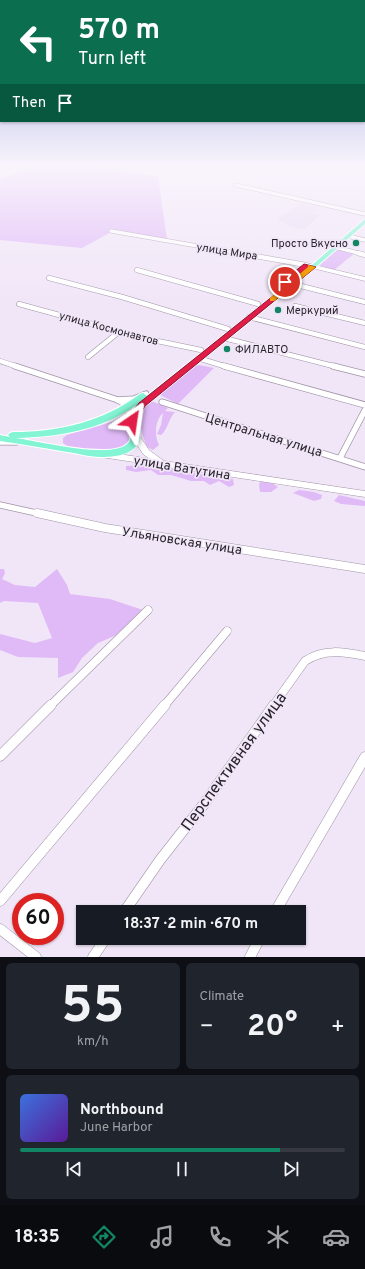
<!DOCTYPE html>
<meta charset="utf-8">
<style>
body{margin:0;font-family:Overpass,sans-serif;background:#20242c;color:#f1f3f6;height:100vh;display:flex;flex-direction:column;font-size:15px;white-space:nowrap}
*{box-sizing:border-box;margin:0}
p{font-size:13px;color:#9ea1a6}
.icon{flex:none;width:22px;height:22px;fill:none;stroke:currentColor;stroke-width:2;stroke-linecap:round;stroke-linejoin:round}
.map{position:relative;height:957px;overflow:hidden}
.details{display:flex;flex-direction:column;gap:6px;padding:6px;background:#0d0f14;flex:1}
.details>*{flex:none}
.banner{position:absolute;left:0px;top:0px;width:365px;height:122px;box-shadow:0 1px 3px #0004;background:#0b6e4f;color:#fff;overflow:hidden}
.speed{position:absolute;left:12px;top:893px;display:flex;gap:8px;font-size:20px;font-weight:700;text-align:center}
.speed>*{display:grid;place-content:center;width:52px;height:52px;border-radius:50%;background:#171b24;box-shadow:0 1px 3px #0004;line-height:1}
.speed .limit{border:6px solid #d22;background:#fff;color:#111}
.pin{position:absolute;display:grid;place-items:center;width:34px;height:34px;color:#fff;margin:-17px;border:2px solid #fff;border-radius:50%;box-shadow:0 1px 4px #0007}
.me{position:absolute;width:44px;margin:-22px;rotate:32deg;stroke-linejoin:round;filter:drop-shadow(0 0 3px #0008)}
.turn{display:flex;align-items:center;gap:14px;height:84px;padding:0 12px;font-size:18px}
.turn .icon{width:52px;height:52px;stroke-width:2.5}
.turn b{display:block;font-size:28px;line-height:34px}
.then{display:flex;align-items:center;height:38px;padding:0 12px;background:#0003;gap:8px;font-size:15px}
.big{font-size:30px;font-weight:700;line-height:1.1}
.details .tile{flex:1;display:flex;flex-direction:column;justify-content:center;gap:6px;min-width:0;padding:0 14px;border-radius:6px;background:#20242c}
.details .dial{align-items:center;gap:0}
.dial b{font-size:52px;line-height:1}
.song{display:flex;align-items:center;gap:12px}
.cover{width:48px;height:48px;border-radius:6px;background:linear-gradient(135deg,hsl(220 70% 55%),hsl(270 70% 35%))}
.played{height:4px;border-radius:2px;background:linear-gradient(90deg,#118665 80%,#363941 80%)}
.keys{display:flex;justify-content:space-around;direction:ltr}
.heat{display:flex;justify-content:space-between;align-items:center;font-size:22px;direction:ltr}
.details .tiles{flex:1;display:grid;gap:6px;grid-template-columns:1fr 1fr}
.tile:last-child{grid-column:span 2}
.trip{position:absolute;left:76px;top:905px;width:230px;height:40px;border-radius:0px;background:#171b24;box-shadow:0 1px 3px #0004;font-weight:700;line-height:40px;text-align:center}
.dock{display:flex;height:64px;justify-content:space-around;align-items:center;background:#090b0e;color:#9ea1a6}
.dock .icon{width:28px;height:28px}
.dock .current{color:#118665}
.dock b{font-size:18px;color:#f1f3f6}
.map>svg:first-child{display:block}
.built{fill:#eadbf4}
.green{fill:#e0baf7}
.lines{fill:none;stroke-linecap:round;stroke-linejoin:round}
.minor-far4-casing{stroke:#9f95a5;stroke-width:4.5}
.minor-far3-casing{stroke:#9f95a5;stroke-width:5.5}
.minor-far2-casing{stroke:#9f95a5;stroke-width:7}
.minor-far1-casing{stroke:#9f95a5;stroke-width:9}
.minor-casing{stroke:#9f95a5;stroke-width:11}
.secondary-casing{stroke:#9f95a5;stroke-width:1}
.primary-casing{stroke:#fff;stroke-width:2}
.minor-far4{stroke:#fff;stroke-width:3.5}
.minor-far3{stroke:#fff;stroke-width:4.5}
.minor-far2{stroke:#fff;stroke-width:5.5}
.minor-far1{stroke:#fff;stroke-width:8}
.minor{stroke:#fff;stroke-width:10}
.secondary{fill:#fff;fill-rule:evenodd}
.primary{fill:#83f4d4;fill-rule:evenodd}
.route{fill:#e11d48;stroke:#92132f}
.slow{fill:#f59e0b}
.poi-dot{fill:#118665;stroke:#f1e6f8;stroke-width:1.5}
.labels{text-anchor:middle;stroke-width:3.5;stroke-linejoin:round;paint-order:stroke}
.far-poi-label{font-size:11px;fill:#28242a;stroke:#f1e6f8;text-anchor:start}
.far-street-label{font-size:11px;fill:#28242a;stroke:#f1e6f8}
.street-label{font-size:13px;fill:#28242a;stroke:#f1e6f8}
.near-street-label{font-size:16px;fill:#28242a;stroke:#f1e6f8}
</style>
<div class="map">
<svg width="365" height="957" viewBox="0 0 365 957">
<rect width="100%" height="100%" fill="#f1e6f8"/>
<path class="built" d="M301,204L321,207L312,213L320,215L304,229L291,227L277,219Z"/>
<g class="green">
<path d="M32,167H100L158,177L167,240L113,231L82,248L0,240V180Z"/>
<path d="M336,249L355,253L334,270L319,265Z"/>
<path d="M199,365L214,368L178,404L158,394L194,366Z"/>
<path d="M149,402H154L168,408L165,411L175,412C169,418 167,431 161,435L157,434L161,425L163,413C155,420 154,436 159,445L153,450L147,447C141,432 135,414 149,402Z"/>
<path d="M115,421L127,423C150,457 76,455 63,443V438L67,435Z"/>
<path d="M145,465L221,477L233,479L234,485L229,487L219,481L210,485L204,481H191L171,475H158L151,470L136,472L126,470V466Z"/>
<path d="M261,480L269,481L278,487L271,492H260L259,485Z"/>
<path d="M299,490L314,492L322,495L321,499L314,501L293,493Z"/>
<path d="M339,495L365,501V506L341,504L334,501Z"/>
<path d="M0,569H4L5,573L2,579L15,585L35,587L57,569L67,585L70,594L110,599L143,610L119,634L98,643L82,658L73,672L58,678V658L18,657L0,650V634L35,643L52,638L38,603L4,601L0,603Z"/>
</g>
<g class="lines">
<defs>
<g id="minor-far4">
<path d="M236,185L365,214"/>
<path d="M111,231L244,254"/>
<path d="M348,236L365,240"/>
<path d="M335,247L362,254"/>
</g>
<g id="minor-far3">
<path d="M238,253L306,265"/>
<path d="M358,253L365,255"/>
<path d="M137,270L258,304"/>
<path d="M49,278L122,297L228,329"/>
<path d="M293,284L365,302"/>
<path d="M19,304L143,338L201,350"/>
<path d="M295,306L365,323"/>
<path d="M249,317L365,347"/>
<path d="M224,338L337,367"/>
<path d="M88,357L120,331"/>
<path d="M198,358L227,367"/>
<path d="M0,361L18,367"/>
</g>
<g id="minor-far2">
<path d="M15,366L118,400L125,404L132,421"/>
<path d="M224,366L365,405"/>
<path d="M333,366L365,374"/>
<path d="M118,400L134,399L146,394"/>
<path d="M162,402L365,467"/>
<path d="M0,442H16"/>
<path d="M340,458L365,410"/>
<path d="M0,505L41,514"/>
</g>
<g id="minor-far1">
<path d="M37,513L105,528L365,569"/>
<path d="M50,706L148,610"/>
<path d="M164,706L227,631"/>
<path d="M273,706L305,661C324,648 344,652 365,656"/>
</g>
<g id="minor">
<path d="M0,756L51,705"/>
<path d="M0,901L165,705"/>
<path d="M124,912L160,860L204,804L274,705"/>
<path d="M275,912L365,757"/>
<path d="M0,929L36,957"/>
<path d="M93,957L106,938"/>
<path d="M250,957L260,938"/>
</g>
<g id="secondary">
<path d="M306,263L365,277V281L304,266V264Z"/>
<path d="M136,434L139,435L149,450L164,461L365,491V497L101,457L97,454L101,451L150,459L143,454L132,437Z"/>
</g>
<path id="primary" d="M365,219V224L309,273L145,406C130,423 146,433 137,445C129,456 112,457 100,457C89,457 77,453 67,452C44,448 22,444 0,441V435L10,437L8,435L10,433L13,432C60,432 102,422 140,394L143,393L147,396L305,271ZM136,405C122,423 135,433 129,442C116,461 38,441 16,438C57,437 103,430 136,405Z"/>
</defs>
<use href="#minor-far4" class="minor-far4-casing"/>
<use href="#minor-far3" class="minor-far3-casing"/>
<use href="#minor-far2" class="minor-far2-casing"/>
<use href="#minor-far1" class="minor-far1-casing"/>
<use href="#minor" class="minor-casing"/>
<use href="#secondary" class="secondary-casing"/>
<use href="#primary" class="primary-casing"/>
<use href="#minor-far4" class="minor-far4"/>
<use href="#minor-far3" class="minor-far3"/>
<use href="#minor-far2" class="minor-far2"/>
<use href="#minor-far1" class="minor-far1"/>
<use href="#minor" class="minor"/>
<use href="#secondary" class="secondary"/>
<use href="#primary" class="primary"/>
</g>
<linearGradient id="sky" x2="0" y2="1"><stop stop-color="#929fdd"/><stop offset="0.55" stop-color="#f9f4fc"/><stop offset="1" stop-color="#f9f4fc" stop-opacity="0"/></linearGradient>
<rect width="365" height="301" fill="url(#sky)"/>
<path class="route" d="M304,264L316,267L145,406L135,423H129L130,415L139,403L308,268L287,283H283V281Z"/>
<path class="slow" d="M308,265L316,267L274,301H270V298L308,267Z"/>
<g class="poi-dot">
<circle cx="356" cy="243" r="4"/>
<circle cx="278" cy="310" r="4"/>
<circle cx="227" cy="349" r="4"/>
</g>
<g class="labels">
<g class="far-poi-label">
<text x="348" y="247" text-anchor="end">Просто Вкусно</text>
<text x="286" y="314">Меркурий</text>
<text x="235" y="353">ФИЛАВТО</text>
</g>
<g class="far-street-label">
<text transform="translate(227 251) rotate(9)" y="4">улица Мира</text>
<text transform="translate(109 328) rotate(15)" y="4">улица Космонавтов</text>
</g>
<g class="street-label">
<text transform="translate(264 434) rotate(17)" y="5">Центральная улица</text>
<text transform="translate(182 467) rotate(9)" y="5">улица Ватутина</text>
<text transform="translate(182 540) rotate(9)" y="5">Ульяновская улица</text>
</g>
<g class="near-street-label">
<text transform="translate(233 761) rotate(-54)" y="6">Перспективная улица</text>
</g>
</g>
</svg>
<div class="speed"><div class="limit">60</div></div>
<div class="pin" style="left:285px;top:282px;background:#d93025"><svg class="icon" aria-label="arrive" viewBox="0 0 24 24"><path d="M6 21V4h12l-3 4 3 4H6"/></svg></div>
<svg class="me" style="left:132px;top:421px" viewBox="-20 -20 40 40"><path d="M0-17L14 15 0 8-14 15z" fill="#e11d48" stroke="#fff" stroke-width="4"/></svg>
<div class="trip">18:37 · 2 min · 670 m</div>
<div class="banner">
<div class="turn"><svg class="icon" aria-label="left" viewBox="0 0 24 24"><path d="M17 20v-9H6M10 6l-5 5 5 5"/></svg><div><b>570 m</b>Turn left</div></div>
<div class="then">Then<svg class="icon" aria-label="arrive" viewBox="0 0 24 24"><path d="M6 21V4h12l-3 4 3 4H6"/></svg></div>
</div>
</div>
<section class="details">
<div class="tiles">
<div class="tile dial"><b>55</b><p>km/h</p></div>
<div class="tile"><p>Climate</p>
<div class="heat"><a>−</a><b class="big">20°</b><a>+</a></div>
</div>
<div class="tile">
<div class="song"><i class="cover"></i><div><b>Northbound</b><p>June Harbor</p></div></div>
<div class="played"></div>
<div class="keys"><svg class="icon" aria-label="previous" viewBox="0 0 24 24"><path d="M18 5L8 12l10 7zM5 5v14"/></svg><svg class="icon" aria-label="pause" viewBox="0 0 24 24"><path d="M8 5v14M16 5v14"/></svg><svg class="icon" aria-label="next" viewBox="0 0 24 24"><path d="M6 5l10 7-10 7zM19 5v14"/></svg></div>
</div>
</div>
</section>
<nav class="dock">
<b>18:35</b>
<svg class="icon current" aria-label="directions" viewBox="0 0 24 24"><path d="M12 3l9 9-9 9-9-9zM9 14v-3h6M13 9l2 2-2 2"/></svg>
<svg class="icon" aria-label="music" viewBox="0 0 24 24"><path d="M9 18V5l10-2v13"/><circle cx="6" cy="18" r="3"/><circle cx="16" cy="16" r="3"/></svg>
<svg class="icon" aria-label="phone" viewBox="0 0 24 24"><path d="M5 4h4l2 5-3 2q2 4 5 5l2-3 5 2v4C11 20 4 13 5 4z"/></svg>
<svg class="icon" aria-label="climate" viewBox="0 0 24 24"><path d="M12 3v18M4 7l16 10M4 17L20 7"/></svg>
<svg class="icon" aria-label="car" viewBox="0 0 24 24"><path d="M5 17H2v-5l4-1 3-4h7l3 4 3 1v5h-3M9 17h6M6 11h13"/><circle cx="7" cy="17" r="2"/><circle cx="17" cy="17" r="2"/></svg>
</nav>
